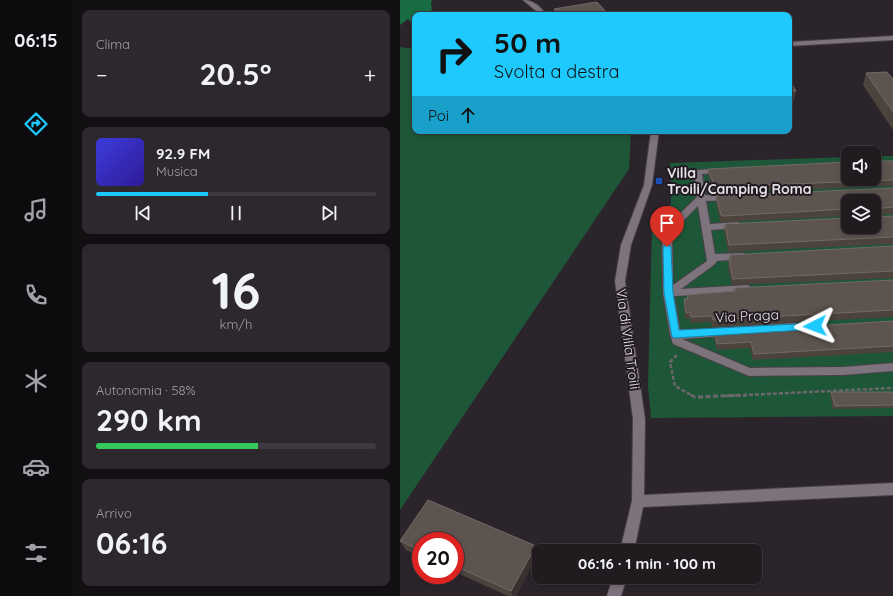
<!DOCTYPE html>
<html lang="it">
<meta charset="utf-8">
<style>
body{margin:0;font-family:Quicksand,sans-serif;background:#2d282d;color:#f1f3f6;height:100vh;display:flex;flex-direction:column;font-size:15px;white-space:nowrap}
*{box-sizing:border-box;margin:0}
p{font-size:13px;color:#a2a1a5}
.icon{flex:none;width:22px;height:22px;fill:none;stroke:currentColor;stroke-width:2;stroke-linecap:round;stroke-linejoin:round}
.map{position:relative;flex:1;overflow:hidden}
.drawer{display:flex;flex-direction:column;gap:10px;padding:10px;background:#120f12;width:328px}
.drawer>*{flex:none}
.banner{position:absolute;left:12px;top:12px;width:380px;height:122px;border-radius:8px;box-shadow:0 2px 6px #0003,0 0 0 1px #3e393e;background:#1ec9fd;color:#111;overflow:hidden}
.tools{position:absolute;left:441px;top:146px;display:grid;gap:8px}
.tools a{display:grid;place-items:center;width:40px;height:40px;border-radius:8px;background:#211b20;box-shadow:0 2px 6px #0003,0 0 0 1px #3e393e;font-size:20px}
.speed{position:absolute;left:12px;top:532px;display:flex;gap:8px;font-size:20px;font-weight:700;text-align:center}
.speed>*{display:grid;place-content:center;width:52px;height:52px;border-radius:50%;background:#211b20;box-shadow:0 2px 6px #0003,0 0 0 1px #3e393e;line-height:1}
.speed .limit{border:6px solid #d22;background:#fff;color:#111}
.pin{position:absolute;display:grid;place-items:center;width:34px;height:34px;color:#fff;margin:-41px -17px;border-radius:50% 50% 50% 0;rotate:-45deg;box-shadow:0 0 4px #0007}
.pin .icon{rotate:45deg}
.me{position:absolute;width:44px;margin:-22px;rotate:267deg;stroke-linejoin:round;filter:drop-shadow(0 0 3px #0008)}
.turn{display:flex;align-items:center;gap:14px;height:84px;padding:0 16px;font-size:18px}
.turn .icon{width:52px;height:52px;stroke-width:2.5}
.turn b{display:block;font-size:28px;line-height:34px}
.then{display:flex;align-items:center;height:38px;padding:0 16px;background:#0003;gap:8px;font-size:15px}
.big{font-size:30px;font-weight:700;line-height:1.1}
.drawer .tile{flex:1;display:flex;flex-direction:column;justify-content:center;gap:6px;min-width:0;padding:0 14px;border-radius:8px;background:#2d282d}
.drawer .dial{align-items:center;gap:0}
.dial b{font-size:52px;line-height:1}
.song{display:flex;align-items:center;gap:12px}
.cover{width:48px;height:48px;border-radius:6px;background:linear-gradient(135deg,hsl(240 70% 55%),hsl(250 70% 35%))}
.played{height:4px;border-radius:2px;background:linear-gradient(90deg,#1ec9fd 40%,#3e393e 40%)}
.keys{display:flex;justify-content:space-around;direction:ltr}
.heat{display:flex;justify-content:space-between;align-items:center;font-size:22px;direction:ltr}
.charge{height:6px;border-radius:3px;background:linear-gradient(90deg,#34c759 58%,#3e393e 0)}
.trip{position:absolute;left:132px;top:544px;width:230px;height:40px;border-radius:8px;background:#211b20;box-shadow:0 2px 6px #0003,0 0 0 1px #3e393e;font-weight:700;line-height:40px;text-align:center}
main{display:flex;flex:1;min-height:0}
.tab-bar{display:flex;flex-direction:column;width:72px;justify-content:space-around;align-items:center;background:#0d0b0d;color:#a2a1a5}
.tab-bar .icon{width:28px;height:28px}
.tab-bar .selected{color:#1ec9fd}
.tab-bar b{font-size:18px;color:#f1f3f6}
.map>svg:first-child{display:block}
.green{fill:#1e5738;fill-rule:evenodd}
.forest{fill:#196d43}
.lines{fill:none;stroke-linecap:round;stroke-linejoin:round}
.minor-casing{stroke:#464046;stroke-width:2}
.path-far1{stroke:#6d666c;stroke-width:2.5;stroke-dasharray:4 2;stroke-linecap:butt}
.path{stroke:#6d666c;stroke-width:3;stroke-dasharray:5 2.5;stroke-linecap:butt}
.minor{fill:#7d737c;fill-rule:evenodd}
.wall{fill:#4d433d}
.shaded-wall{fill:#392f2e}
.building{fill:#5d544f;stroke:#726a66}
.route{fill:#1ec9fd;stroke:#1483a4}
.transit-dot{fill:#1a4fb4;stroke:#221a22;stroke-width:1.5}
.labels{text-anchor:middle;stroke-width:4;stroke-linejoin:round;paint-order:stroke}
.poi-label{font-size:14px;font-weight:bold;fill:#e6e0e5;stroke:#221a22;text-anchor:start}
.street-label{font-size:14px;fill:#e6e0e5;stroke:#221a22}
</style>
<main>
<nav class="tab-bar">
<b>06:15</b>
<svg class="icon selected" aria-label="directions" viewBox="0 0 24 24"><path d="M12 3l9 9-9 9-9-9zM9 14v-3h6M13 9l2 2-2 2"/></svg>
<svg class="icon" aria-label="music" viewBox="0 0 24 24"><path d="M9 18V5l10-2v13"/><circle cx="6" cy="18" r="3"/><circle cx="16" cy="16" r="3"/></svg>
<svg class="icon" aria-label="phone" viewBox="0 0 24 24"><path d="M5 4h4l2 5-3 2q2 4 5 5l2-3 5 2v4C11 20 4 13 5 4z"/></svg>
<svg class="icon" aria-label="climate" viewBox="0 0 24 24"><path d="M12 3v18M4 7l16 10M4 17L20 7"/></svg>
<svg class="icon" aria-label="car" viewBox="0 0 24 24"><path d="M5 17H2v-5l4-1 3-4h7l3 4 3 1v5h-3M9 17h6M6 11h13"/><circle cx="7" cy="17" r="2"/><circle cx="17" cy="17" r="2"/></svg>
<svg class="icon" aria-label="filters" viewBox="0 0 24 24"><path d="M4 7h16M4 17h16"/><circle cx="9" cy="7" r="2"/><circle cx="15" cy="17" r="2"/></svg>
</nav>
<section class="drawer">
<div class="tile"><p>Clima</p>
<div class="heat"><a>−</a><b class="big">20.5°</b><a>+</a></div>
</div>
<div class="tile">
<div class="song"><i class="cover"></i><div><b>92.9 FM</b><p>Musica</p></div></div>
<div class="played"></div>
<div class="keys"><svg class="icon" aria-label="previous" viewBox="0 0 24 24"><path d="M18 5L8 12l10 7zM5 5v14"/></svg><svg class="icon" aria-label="pause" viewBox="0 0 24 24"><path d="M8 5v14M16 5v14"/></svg><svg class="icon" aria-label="next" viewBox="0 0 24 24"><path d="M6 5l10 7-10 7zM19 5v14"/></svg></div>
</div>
<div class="tile dial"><b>16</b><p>km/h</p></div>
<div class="tile"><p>Autonomia · 58%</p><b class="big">290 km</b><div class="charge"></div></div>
<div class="tile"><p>Arrivo</p><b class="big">06:16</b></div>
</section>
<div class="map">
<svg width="493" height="596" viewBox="0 0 493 596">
<rect width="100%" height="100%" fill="#2c242b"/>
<g class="green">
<path d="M0,47L15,49V131H231L229,169L0,510Z"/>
<path d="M474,156H493V416L251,418L248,386L252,227L271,204L270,163L448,157V179H474ZM448,201H474V227H448Z"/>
</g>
<path class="forest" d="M0,0H33L31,2L32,15H15V26L8,19L0,25Z"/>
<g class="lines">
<defs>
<g id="minor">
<path d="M123,0C134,0 140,7 147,15H141Z"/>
<path d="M493,36V40L389,46V42Z"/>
<path d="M251,131H259L252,185L231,245L225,281L245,419L244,495L493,483V495L243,507L234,551H220L232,501L233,419L215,281L221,245L244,185Z"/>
<path d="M322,169L326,171L325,173L302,174L305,195L329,194L333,197L329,200L306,201L310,224L338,222L342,225L338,228L311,230L315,254L343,253L348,256L343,259L317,261L315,264L281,289L348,285L353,289L348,293L274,296L280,330L395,323L399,324L400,327L399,330L395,331L282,339L350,368L443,367L493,363V371L443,375L349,376L273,344L270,334L263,293L262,231L297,197L293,172L294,170ZM298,206L307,261L273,285L272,232Z"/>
<path d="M213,577H227L221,596H207Z"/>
</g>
</defs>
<use href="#minor" class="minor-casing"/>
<g class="path-far1">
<path d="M277,355L270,362L275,386L293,396"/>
<path d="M325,396L493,388"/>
</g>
<path class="path" d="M291,395L295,397L347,395"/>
<use href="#minor" class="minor"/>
</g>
<g class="wall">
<path d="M154,9L209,15H154L153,13L155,12Z"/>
<path d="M466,73L493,79V130L463,85Z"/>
<path d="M389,79L396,91L393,103L389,104Z"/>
<path d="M493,161V186L314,193L308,175V169Z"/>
<path d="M493,188V214L475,215V216L476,217L493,216V244L328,252L324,231L325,224L474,227L448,201V216L323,222L320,221L316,202V196Z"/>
<path d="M493,246V278L332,285L328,267L330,255Z"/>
<path d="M493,280V317L312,327L311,322L290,323V319H285L284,305V299H287V295L334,291L335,288Z"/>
<path d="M493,321V352L353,360L350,348L317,350L314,339L315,332Z"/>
<path d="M431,392H493V408L433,409L430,395Z"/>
<path d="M28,500L136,546L138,554L116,596H108L55,572V541H21V557L6,550L0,541Z"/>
</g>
<path class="shaded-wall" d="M136,546L138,554L116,596H113L111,591Z"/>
<g class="building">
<path d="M197,2L209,15H157L153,13L158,12L154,9Z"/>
<path d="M487,72L493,79V112L466,73Z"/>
<path d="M389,79L396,91H389Z"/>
<path d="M474,161H493V180L315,187L308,169L448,162V179H474Z"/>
<path d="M493,188V207L475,209V216L476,217L493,216V237L329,245L325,224L448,218V227H474V201H448V209L323,216L321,215L316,196Z"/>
<path d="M493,246V271L333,279L329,261H331L330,255Z"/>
<path d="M493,280V310L313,320L312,316L291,317L290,312L286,313L284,299H288L287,295L336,291L335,288Z"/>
<path d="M493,321V346L354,354L351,342L317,344L315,332Z"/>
<path d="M431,392H493V405L435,406Z"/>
<path d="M28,500L136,546L111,591L55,566V541H21V551L0,541Z"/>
</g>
<path class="route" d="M267,244L271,247L273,293L279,330L415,323L420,326L419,329L275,338L272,337L264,293L263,247Z"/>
<rect class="transit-dot" x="255" y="177" width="8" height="8" rx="2"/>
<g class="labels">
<g class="poi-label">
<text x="267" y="178">Villa<tspan x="267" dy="16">Troili/Camping Roma</tspan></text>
</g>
<g class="street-label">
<text transform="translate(347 316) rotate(-3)" y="5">Via Praga</text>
<text transform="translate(228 339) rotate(82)" y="5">Via di Villa Troili</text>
</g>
</g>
</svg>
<div class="tools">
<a><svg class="icon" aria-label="sound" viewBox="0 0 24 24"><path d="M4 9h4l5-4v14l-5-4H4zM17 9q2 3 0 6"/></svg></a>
<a><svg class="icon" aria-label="layers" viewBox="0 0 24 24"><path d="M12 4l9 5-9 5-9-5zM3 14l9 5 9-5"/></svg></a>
</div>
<div class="speed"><div class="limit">20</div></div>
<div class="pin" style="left:267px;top:247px;background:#d93025"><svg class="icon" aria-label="arrive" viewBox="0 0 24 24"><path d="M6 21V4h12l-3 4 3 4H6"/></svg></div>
<svg class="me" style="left:415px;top:326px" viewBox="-20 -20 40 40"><path d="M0-17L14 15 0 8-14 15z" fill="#1ec9fd" stroke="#fff" stroke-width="4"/></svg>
<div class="trip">06:16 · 1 min · 100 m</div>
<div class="banner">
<div class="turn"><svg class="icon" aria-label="right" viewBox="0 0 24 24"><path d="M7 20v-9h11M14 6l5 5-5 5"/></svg><div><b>50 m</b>Svolta a destra</div></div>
<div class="then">Poi<svg class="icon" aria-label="ahead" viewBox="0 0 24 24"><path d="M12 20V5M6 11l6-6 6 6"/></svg></div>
</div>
</div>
</main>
